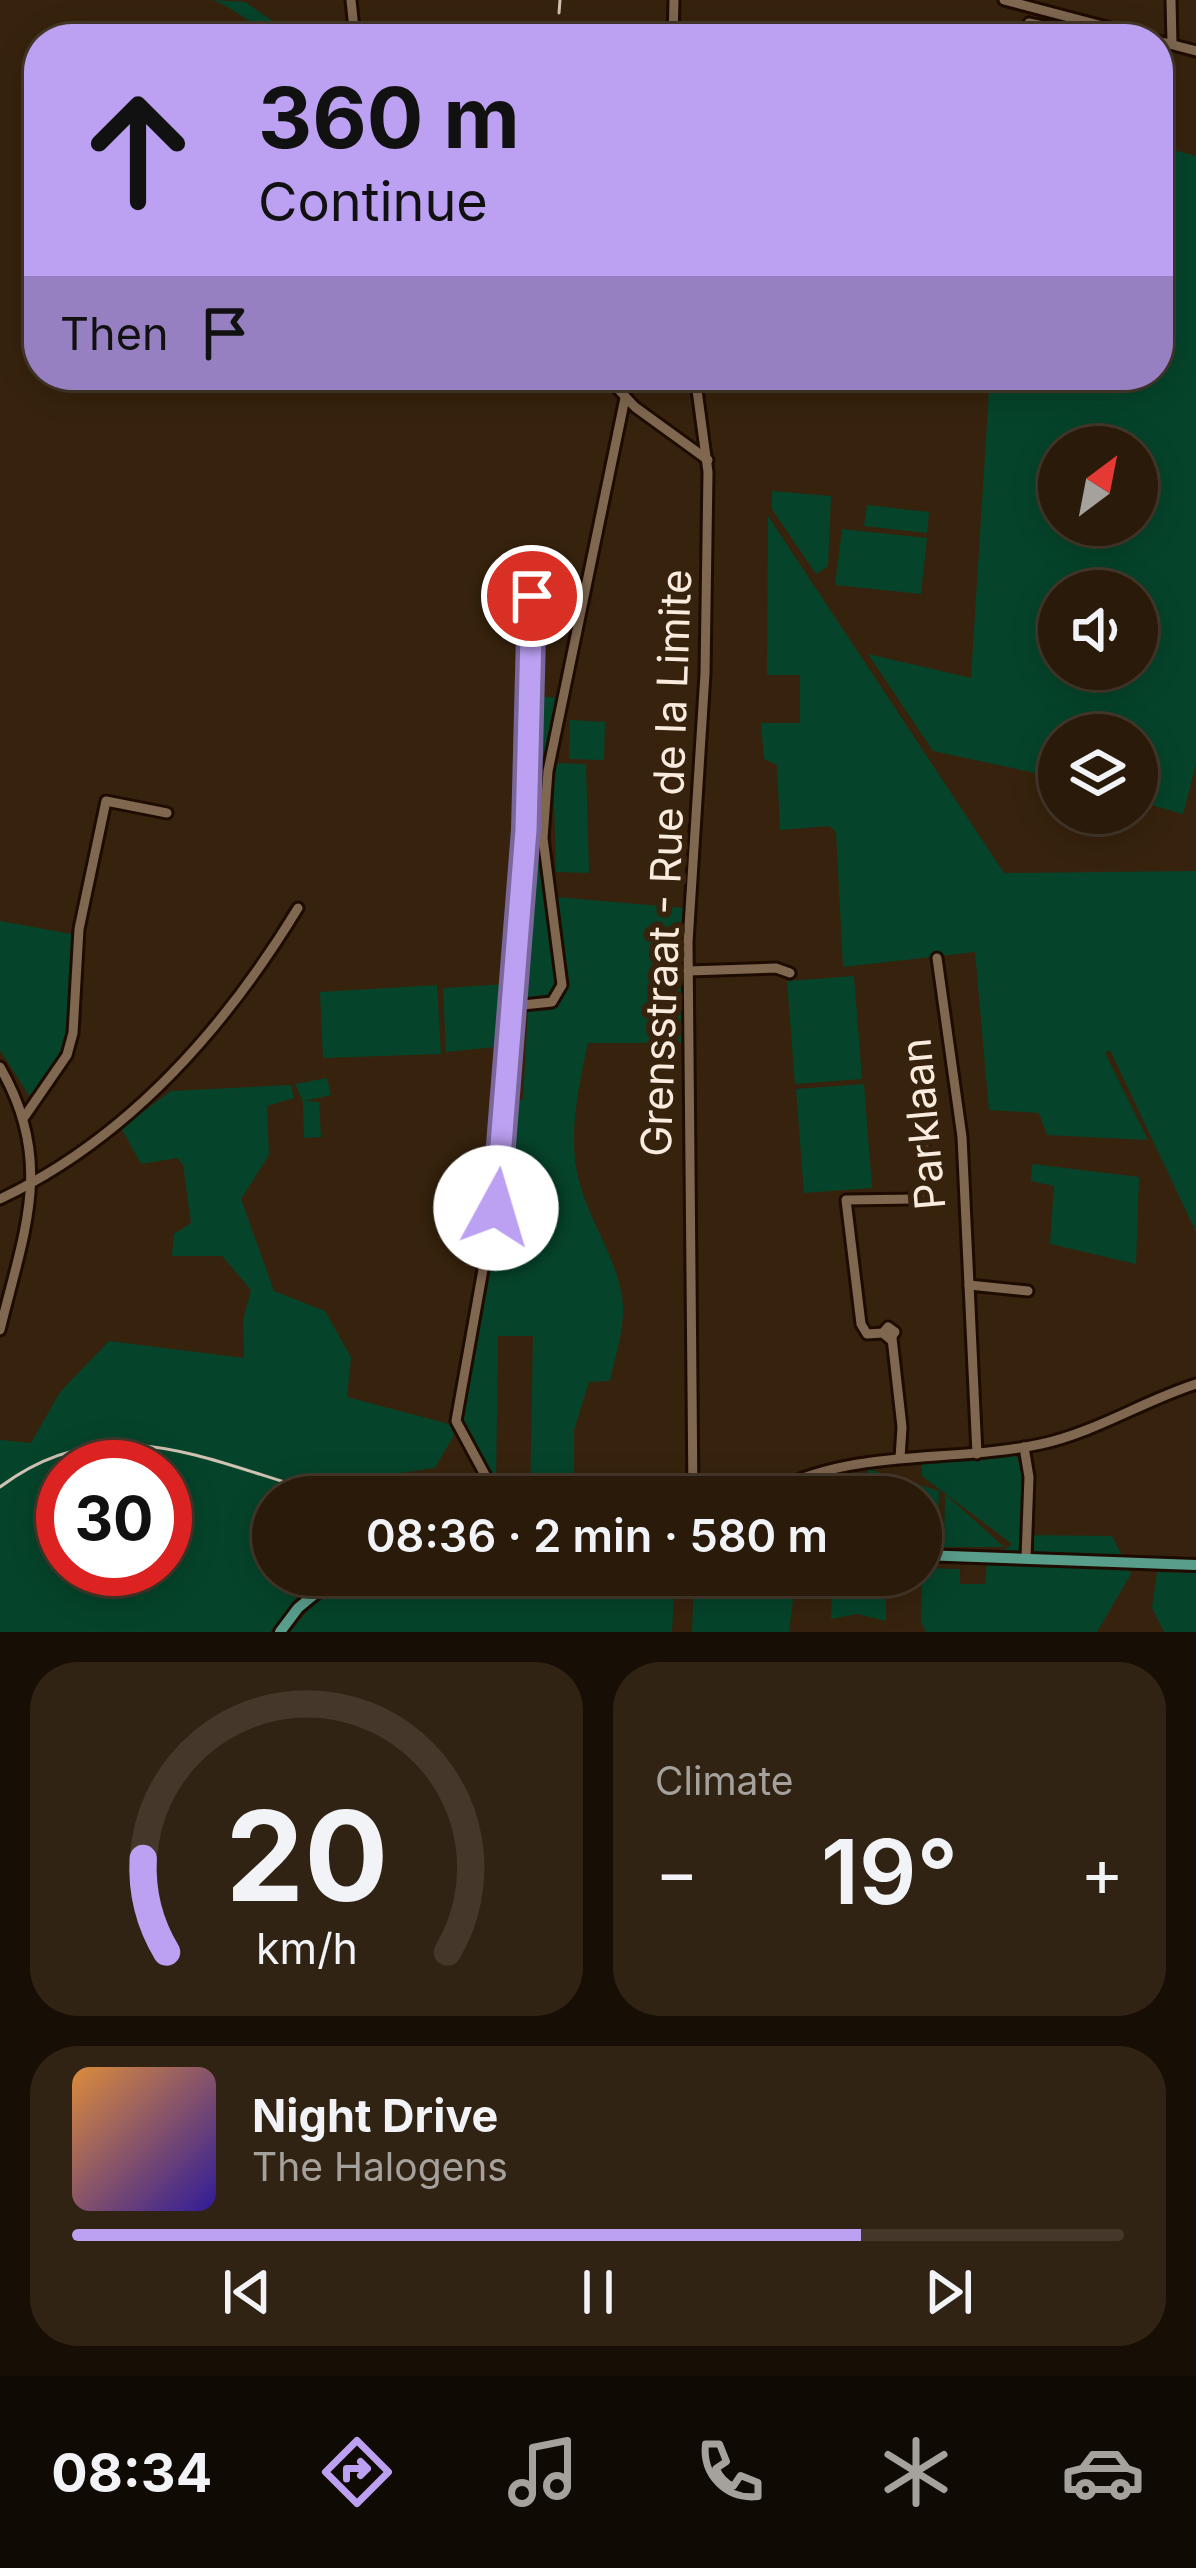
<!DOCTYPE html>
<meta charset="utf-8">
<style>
body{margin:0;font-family:Inter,sans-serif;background:#312313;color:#f1f3f6;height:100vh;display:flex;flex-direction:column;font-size:45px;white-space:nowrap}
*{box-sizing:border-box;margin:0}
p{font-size:39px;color:#a5a19c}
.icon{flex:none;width:66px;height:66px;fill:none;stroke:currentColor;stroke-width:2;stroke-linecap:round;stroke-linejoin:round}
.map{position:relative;height:1632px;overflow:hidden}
.drawer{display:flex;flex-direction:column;gap:30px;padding:30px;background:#170e06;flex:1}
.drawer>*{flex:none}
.top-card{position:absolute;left:24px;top:24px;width:1149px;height:366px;border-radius:48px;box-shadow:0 6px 30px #0003,0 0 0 3px #45382b;background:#bca0f2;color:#111;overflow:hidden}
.needle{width:78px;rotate:32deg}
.buttons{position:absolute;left:1038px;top:426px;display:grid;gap:24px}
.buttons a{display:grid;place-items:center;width:120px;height:120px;border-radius:50%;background:#291a0a;box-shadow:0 6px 30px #0003,0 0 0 3px #45382b;font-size:60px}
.speed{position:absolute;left:36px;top:1440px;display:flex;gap:24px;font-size:60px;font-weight:700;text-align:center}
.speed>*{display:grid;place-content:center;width:156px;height:156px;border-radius:50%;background:#291a0a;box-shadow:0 6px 30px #0003,0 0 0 3px #45382b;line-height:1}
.speed .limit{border:18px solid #d22;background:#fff;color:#111}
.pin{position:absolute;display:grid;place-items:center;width:102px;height:102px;color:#fff;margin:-51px;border:6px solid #fff;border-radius:50%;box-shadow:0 3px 12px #0007}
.me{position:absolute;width:132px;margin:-66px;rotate:6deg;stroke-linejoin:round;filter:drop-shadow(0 0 9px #0008)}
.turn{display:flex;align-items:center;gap:42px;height:252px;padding:0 36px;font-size:54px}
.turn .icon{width:156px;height:156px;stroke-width:2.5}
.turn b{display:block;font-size:84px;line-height:102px}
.then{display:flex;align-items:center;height:114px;padding:0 36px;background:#0003;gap:24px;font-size:45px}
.big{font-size:90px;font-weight:600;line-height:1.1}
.drawer .tile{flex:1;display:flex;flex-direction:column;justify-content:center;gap:18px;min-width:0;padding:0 42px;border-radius:48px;background:#312313}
.drawer .dial{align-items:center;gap:0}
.dial svg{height:312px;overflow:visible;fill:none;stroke:#45382b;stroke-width:7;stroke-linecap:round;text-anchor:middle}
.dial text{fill:#f1f3f6;stroke:none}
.song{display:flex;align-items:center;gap:36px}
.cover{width:144px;height:144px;border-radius:18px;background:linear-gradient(135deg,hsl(30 70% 55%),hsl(250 70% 35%))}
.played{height:12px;border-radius:6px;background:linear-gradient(90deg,#bca0f2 75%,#45382b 75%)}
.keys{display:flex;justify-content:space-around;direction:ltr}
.heat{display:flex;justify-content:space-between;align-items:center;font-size:66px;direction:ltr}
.drawer .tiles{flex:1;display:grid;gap:30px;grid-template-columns:1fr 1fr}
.tile:last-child{grid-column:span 2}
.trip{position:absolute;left:252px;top:1476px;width:690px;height:120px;border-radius:60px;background:#291a0a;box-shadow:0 6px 30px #0003,0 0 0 3px #45382b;font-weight:600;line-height:120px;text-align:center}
.tabs{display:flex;height:192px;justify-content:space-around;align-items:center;background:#100a04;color:#a5a19c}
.tabs .icon{width:84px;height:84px}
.tabs .selected{color:#bca0f2}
.tabs b{font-size:54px;color:#f1f3f6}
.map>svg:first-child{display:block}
.green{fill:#05442a;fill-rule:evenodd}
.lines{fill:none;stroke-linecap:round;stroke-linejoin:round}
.minor-casing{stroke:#1e0b00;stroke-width:15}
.major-casing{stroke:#1e0b00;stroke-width:16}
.minor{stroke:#7f6750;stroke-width:9}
.major{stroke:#599e8b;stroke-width:10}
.tram{stroke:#d1c2b3;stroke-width:3}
.route-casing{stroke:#7a689d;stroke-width:30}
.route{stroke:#bca0f2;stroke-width:21}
.labels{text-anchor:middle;stroke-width:12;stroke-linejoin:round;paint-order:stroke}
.street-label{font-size:42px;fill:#f9ebde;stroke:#37230d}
</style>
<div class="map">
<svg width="1196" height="1632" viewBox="0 0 1196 1632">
<rect width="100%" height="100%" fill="#37230d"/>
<g class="green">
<path d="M213,0L245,2L299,39C266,39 244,13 213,0Z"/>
<path d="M1158,146L1196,156V764L1183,814L1137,801V735H1059V778L933,751L868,654L971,678L990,375H1158ZM1059,447H1137V525H1059ZM1137,591V669H1059V591Z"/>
<path d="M772,491L831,496L828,566L816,574L772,509Z"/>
<path d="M867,505L929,512L927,533L864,526Z"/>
<path d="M768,516L1004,873L1196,871V1232L1110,1050L1105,1053L1148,1140L1047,1135L1039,1113L989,1110L975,952L843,967L836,832L829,826L780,830L777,765L764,759L761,723H800V675H767Z"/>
<path d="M842,529L927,538L921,594L835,585Z"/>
<path d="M531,696L561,698L540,825L529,824Z"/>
<path d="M570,720L605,722L604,760L569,759Z"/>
<path d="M553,763L586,764L589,873L556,872Z"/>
<path d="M529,838L546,842L556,897L684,908V1043H588C579,1085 567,1137 579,1181C590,1224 620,1262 623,1306C624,1330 615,1357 610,1381L589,1382L574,1430V1497H530L533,1336H498L496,1483L460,1420L505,1161L510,1100H523L528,1011L516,1016Z"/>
<path d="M0,921L77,935L64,1054L32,1100L0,1050Z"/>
<path d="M854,976L862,1079L795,1084L787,981Z"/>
<path d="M507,984L505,1046L446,1052L443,988Z"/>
<path d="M437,985L441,1054L323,1058L320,992Z"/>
<path d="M327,1078L331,1095L304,1101L319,1102L321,1137L304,1138L303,1102L295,1084Z"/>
<path d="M864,1084L872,1188L804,1193L796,1089Z"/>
<path d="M291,1085L294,1098L267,1106L269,1155L241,1199L274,1291L325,1311L351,1357L347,1397L449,1424L454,1435L435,1468L386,1475L371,1497H273V1575H325L299,1595L270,1632H0V1440L31,1443L60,1392L109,1341L244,1358L243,1320L251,1290L222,1256H172L174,1234L191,1223L183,1165L177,1158L141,1164L121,1128L171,1091ZM165,1467V1569H63V1467Z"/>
<path d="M1032,1164L1139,1177L1136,1264L1050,1244L1054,1186L1031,1181Z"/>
<path d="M1016,1455L1024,1478L1022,1535L1112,1536L1131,1574L1097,1632H926L921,1622L922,1568L960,1569V1584H985L987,1563L1012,1544L922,1476V1462Z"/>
<path d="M854,1469V1497H783V1490Z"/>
<path d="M868,1469L939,1491L937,1548L921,1547V1497H867Z"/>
<path d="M945,1494L1004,1547H944Z"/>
<path d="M1157,1572L1196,1573V1632H1164L1152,1608Z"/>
<path d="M350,1575H734L753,1580L759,1575H796L789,1632H692L694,1578L675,1576L672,1632H290L317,1599Z"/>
<path d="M832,1587L886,1588V1621L857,1614L831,1619Z"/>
</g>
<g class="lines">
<defs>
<g id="minor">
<path d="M351,0L355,39"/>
<path d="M1004,0L1152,39"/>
<path d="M1171,0L1172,44"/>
<path d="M673,39L674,0"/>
<path d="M1025,39L1029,23L1048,27"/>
<path d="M1158,41L1196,51"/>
<path d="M605,375L635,407L708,460"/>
<path d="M937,958L962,1137L977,1454"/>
<path d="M688,971L776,968L790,973"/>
<path d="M513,1006L552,1002L562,985L543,838L548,771L625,398"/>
<path d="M0,1067C55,1162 24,1231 0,1330"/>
<path d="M25,1116L67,1055L73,1033L79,929L106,801L167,813"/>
<circle cx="921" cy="1195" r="6"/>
<path d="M924,1190V1139"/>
<path d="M0,1199C129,1138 225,1028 298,908"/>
<path d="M969,1285L1028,1291"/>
<path d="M888,1327L895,1332L890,1339L883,1333Z"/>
<path d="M883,1333L867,1334L861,1324L846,1200L916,1199"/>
<path d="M892,1338L902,1427L900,1458"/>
<path d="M1024,1447L1029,1477L1026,1558"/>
<path d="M497,1497L456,1421L500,1174L526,830L532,596"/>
<path d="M693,1497L688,942L705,674L708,472L695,375"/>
<path d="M762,1497C848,1446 947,1464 1041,1444C1096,1432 1143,1401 1196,1384"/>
</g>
<g id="major">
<path d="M921,1555L1196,1565"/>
<path d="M280,1632L298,1608L338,1575"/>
</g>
</defs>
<use href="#minor" class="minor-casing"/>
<use href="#major" class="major-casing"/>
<use href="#minor" class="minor"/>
<use href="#major" class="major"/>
<g class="tram">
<path d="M559,13L560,0"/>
<path d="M0,1487C114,1401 218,1468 337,1497"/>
<path d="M395,1497C421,1487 457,1462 473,1497"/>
</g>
</g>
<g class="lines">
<defs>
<path id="route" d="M496,1208L526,830L532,596"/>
</defs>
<use href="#route" class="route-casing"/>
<use href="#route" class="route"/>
</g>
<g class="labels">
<g class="street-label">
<text transform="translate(666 863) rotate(-88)" y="15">Grensstraat - Rue de la Limite</text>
<text transform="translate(923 1124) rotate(-95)" y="15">Parklaan</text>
</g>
</g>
</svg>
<div class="buttons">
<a><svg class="needle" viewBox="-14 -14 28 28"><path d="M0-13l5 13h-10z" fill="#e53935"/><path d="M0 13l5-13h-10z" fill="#a5a19c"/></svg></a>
<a><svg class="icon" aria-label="sound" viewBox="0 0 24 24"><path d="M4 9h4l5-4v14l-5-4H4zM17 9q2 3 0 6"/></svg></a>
<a><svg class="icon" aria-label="layers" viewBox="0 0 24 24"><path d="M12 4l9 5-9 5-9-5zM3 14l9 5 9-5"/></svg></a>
</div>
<div class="speed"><div class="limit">30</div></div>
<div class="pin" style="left:532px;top:596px;background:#d93025"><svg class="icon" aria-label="arrive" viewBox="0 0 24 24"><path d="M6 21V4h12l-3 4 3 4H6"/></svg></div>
<svg class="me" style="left:496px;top:1208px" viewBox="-20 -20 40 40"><circle r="19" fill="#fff"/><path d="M0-13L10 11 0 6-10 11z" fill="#bca0f2"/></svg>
<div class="trip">08:36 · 2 min · 580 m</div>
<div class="top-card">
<div class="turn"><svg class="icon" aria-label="ahead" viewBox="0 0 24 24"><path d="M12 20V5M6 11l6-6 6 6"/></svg><div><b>360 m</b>Continue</div></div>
<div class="then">Then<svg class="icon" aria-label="arrive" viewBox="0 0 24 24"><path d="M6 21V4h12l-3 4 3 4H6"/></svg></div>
</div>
</div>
<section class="drawer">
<div class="tiles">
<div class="tile dial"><svg viewBox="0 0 100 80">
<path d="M14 69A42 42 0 1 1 86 69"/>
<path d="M14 69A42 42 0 0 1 8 45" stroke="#bca0f2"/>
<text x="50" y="56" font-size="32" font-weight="700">20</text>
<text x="50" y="72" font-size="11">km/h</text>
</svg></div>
<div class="tile"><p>Climate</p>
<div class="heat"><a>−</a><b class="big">19°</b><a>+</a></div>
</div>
<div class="tile">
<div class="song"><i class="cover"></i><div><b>Night Drive</b><p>The Halogens</p></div></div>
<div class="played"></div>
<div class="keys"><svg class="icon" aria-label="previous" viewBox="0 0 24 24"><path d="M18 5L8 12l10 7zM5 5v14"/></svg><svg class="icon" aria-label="pause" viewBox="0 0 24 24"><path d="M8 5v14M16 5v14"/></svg><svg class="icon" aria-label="next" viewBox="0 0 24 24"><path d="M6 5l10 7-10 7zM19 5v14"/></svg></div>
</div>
</div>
</section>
<nav class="tabs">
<b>08:34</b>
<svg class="icon selected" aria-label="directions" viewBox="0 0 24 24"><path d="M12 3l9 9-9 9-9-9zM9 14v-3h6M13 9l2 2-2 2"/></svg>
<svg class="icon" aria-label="music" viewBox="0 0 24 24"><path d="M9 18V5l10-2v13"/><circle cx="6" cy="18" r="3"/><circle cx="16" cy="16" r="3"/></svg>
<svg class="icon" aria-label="phone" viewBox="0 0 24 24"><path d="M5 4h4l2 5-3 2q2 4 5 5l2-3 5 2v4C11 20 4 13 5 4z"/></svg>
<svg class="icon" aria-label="climate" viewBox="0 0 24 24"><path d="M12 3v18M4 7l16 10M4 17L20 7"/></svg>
<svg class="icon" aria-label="car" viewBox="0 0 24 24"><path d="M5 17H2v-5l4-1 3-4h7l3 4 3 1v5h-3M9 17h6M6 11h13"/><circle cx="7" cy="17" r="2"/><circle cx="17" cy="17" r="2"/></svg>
</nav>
